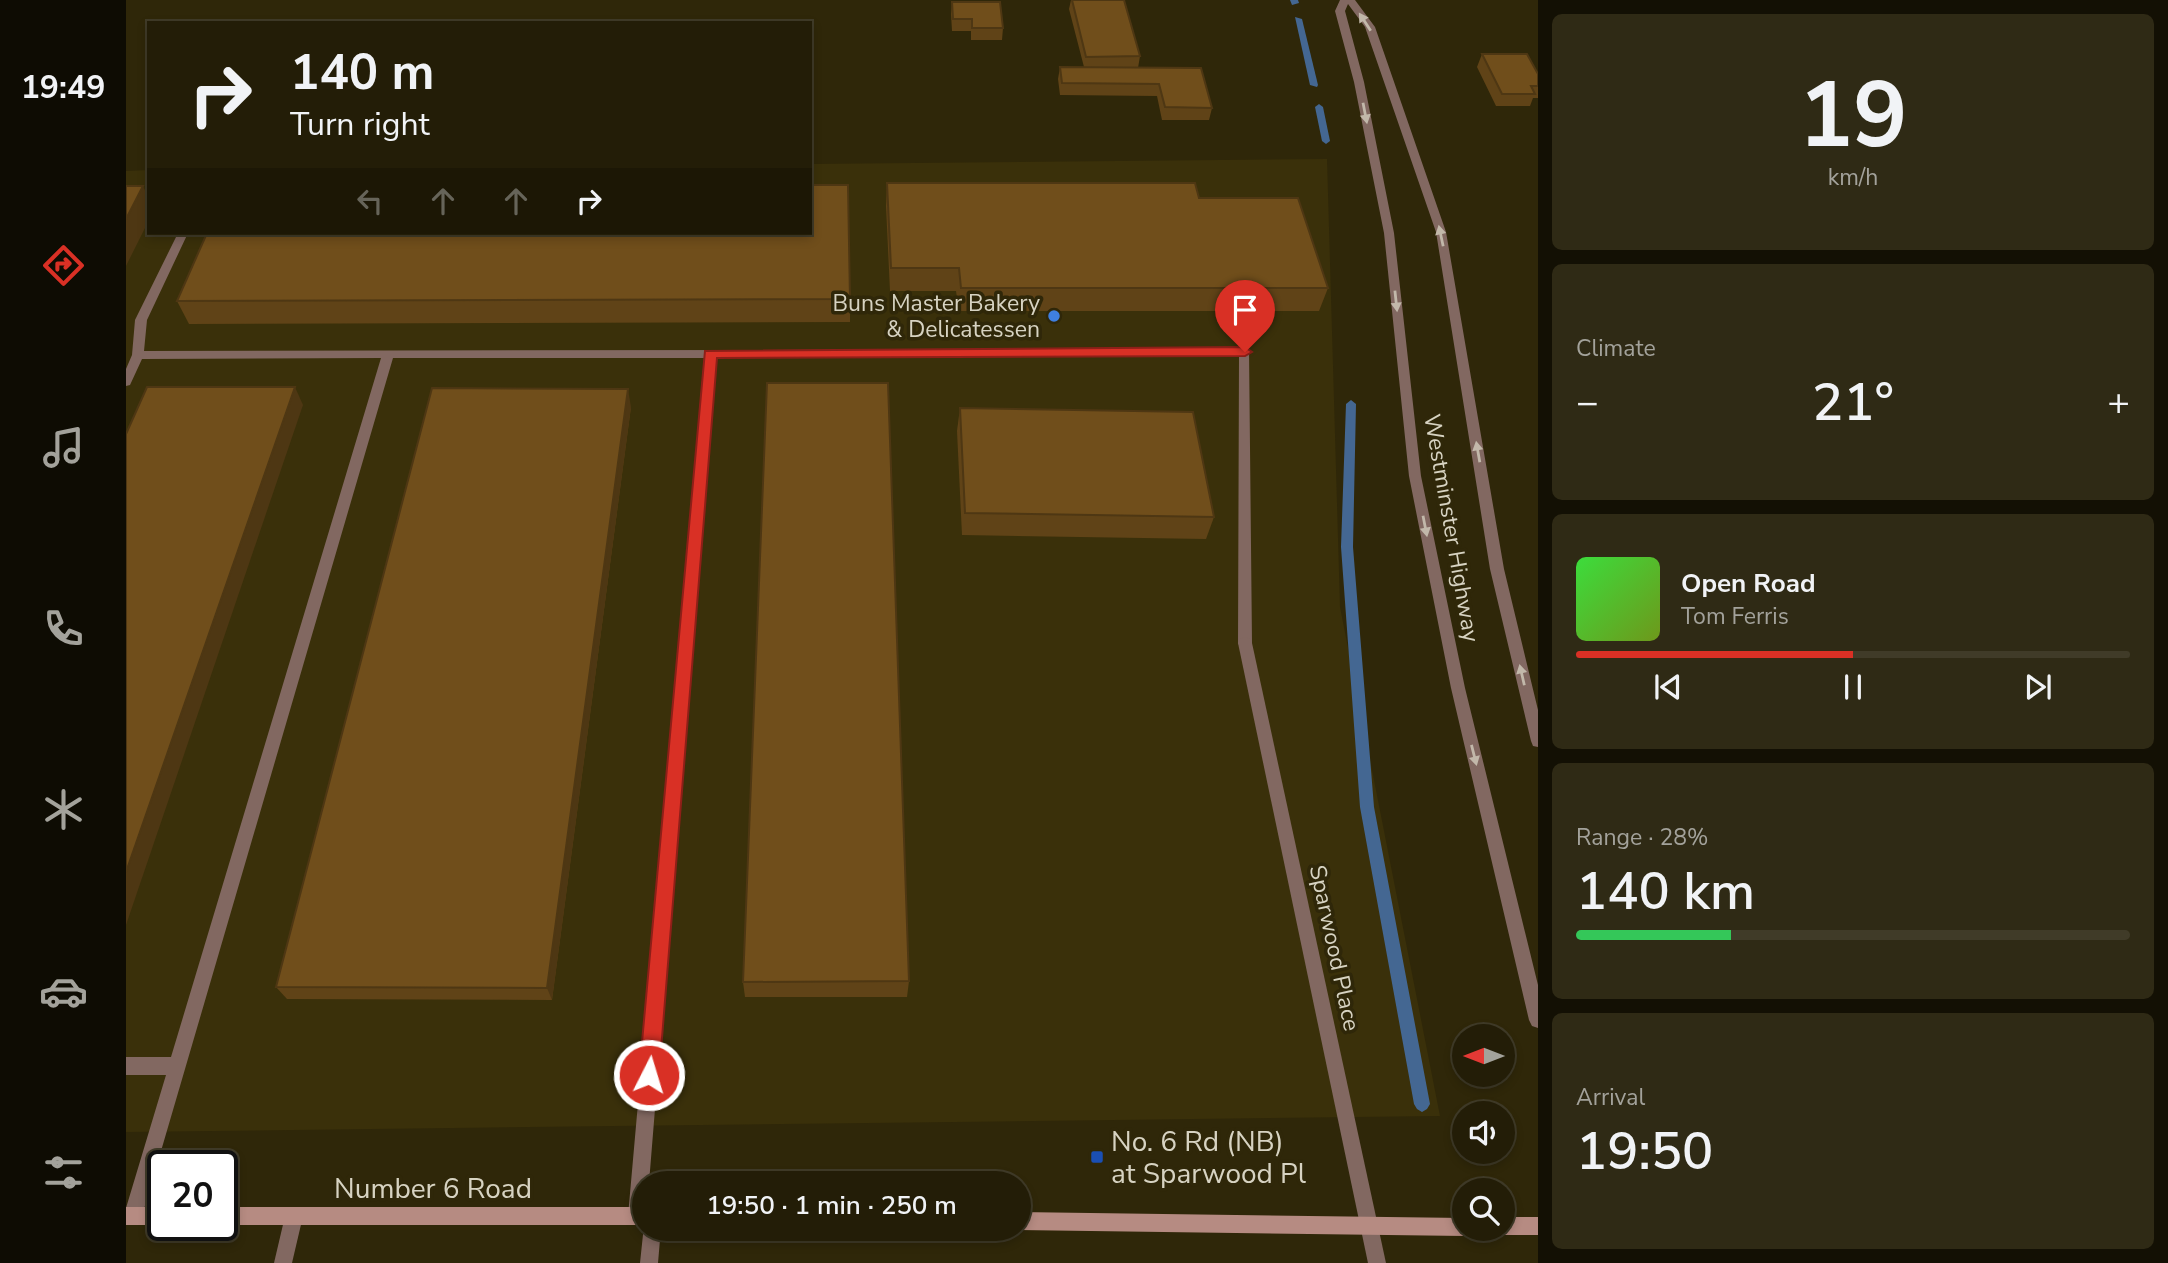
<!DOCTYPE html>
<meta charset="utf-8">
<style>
body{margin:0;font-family:"Nunito Sans",sans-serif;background:#2f2a15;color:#f1f3f6;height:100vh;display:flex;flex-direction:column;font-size:26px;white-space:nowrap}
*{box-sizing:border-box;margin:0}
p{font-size:23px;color:#a3a29b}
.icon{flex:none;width:38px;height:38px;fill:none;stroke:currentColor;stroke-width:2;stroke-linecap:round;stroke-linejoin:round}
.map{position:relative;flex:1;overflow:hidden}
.drawer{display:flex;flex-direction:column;gap:14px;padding:14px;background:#131004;width:630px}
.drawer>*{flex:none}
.banner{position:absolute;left:21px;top:21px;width:665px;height:214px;border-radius:0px;box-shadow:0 4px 10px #0003,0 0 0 2px #403b28;background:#231d07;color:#f1f3f6;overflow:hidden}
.needle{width:46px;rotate:270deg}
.fabs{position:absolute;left:1326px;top:1024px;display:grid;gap:14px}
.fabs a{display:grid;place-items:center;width:63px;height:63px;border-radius:50%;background:#231d07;box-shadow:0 4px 10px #0003,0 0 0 2px #403b28;font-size:35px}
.speed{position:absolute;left:21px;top:1150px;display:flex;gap:14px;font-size:35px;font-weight:700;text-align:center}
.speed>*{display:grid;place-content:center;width:91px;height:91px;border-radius:50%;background:#231d07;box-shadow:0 4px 10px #0003,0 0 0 2px #403b28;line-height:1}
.speed .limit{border:4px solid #111;border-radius:10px;background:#fff;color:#111}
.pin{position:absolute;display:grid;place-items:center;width:60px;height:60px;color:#fff;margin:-72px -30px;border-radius:50% 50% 50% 0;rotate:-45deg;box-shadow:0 0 7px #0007}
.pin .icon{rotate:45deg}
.me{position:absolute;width:77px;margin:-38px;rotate:5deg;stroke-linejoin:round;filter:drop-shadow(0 0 5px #0008)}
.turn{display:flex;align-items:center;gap:24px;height:147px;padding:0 28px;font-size:32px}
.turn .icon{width:91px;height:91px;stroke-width:2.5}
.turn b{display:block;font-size:49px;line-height:60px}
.lanes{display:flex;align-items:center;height:66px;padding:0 28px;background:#0003;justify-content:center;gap:35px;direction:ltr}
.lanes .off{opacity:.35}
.big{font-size:52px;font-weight:600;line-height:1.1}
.drawer .tile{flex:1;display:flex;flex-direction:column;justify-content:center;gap:10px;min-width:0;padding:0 24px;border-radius:10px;background:#2f2a15}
.drawer .dial{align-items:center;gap:0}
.dial b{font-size:91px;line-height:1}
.song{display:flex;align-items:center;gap:21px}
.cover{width:84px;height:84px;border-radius:10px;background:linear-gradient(135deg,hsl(120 70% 55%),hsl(80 70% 35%))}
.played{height:7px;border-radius:4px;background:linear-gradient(90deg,#d93025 50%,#403b28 50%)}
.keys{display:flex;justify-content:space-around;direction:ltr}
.heat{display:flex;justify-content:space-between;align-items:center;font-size:38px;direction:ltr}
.charge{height:10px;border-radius:5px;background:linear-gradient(90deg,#34c759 28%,#403b28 0)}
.trip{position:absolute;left:506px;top:1171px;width:399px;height:70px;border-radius:35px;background:#231d07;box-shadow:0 4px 10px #0003,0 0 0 2px #403b28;font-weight:600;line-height:70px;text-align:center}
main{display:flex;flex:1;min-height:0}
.tabs{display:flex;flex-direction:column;width:126px;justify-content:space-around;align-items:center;background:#0e0c03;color:#a3a29b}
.tabs .icon{width:49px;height:49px}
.tabs .selected{color:#d93025}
.tabs b{font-size:32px;color:#f1f3f6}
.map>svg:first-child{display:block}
.built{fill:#3a300a}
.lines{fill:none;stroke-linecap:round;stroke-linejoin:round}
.stream{fill:#446792;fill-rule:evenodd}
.service{fill:#826861;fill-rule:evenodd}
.minor{fill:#826861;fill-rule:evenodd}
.tertiary{fill:#826861;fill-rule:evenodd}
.secondary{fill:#b68b82;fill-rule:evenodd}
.wall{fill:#604317}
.shaded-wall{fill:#4e3713}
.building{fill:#704e1b;stroke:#4e3713;stroke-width:2}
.oneway{fill:#c2b8aa}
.route{fill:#d93025;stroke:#8d1f18;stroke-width:2}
.shop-dot{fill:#3f7fe0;stroke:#2f2709;stroke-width:2.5}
.transit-dot{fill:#1a4fb4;stroke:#2f2709;stroke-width:2.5}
.labels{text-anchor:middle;stroke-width:7;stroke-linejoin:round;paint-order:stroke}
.poi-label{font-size:23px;fill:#d7d3c2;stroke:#2f2709;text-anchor:end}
.street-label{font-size:23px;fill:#d7d3c2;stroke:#2f2709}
.near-poi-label{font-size:28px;fill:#d7d3c2;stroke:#2f2709;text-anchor:start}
.near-street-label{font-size:28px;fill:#d7d3c2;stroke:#2f2709}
</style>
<main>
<nav class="tabs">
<b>19:49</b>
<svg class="icon selected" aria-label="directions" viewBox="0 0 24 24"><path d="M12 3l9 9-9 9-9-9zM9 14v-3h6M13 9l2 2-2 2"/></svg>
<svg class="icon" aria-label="music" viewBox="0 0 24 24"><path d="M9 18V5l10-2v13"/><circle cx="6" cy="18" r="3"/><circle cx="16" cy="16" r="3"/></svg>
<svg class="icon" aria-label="phone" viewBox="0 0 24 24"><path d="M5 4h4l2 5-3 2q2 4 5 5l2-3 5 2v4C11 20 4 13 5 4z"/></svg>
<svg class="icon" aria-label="climate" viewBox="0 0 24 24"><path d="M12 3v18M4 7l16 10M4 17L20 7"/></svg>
<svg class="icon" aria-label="car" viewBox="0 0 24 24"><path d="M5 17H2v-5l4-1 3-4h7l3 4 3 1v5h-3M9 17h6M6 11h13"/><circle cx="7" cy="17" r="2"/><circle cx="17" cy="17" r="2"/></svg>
<svg class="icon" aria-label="filters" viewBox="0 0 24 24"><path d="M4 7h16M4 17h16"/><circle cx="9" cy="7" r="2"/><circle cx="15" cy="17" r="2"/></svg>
</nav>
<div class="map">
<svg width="1412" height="1263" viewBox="0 0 1412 1263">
<rect width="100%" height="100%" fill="#2f2709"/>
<path class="built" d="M1201,159L1214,607L1314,1116L0,1132V171L23,170V233H684V164Z"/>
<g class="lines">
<g class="stream">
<path d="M1164,0H1172L1173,3L1166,5Z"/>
<path d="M1169,17L1176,19L1192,85L1191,87L1184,85Z"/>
<path d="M1193,104L1197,107L1204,141L1200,144L1196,141L1189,107Z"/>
<path d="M1225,400L1230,404L1227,547L1248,807L1304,1104L1301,1109L1296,1112L1291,1109L1288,1104L1234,807L1215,547L1220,404Z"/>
</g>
<g class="service">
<path d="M52,233H62L21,320L18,351L1123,349L1126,643L1124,647H1114L1112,643L1113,356L590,357L523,1183H518V1221L511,1225L504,1223L502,1216L578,358H267L16,1216L14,1223L7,1225L0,1223V1208L40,1075H0V1057H45L255,358L16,359L4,385L0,386V369L6,355L9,320Z"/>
<path d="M518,1225V1228H535L532,1263H514Z"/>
</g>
<g class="minor">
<path d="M1119,637L1124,639L1126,643L1260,1263H1242L1112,643L1114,639Z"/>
<path d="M168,1207L175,1209L177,1216L166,1263H148L159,1216L161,1209Z"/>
</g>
<path class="tertiary" d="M1214,0H1229L1249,27L1320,232L1378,569L1412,710V747L1407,746L1405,741L1364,569L1310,232L1239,27L1222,4L1219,11L1238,82L1268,233L1295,476L1339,688L1412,985V1028L1406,1026L1403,1020L1325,688L1283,476L1258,233L1228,82L1209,11Z"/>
<g class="secondary">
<path d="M0,1207H37L38,1225H0Z"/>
<rect x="96" y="1207" width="422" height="18"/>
<path d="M892,1212L1339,1218V1228H1348L1346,1234L1339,1236L892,1230L888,1228H892Z"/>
<path d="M1377,1217H1412V1235H1377L1370,1233L1369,1228H1377Z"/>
</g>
</g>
<g class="wall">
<path d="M945,0H998L1014,56L1012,68L1086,108L1083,120H1036L1031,96L934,95L932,79L934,67H958L943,9Z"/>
<path d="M826,2L877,28L876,40H845V31H826L825,14Z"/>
<path d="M1356,54L1412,74V98H1407L1404,106H1370L1351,67Z"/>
<path d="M761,183L1073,198L1202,288L1193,311H833L830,291H764L760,206Z"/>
<path d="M724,299V322L63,324L51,301Z"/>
<path d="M505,407L426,1000L161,999L150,987Z"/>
<path d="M834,408L1088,517L1080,539L836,535L831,431Z"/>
<path d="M783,981L781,997H619L617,982Z"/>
</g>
<g class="shaded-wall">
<path d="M17,186L23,199V220L0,266V219Z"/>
<path d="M169,387L177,405L0,925V872Z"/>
<path d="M502,389L505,407L426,1000L421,988Z"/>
</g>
<g class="building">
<path d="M946,0H998L1014,56L960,57Z"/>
<path d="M826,2H874L877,28H846V19H827Z"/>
<path d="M1356,54H1401L1412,74V86H1405L1409,94H1376Z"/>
<path d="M934,67L1075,68L1086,108L1039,107L1033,84L936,83Z"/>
<path d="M761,183H1069L1073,198H1172L1202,288H835L833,268H765Z"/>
<path d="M684,185H722L724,299L51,301L81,233H684Z"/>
<path d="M0,186H17L0,219Z"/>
<path d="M641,383H762L783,981L617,982Z"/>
<path d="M21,387H169L0,872V434Z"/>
<path d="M306,388L502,389L421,988L150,987Z"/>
<path d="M834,408L1067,412L1088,517L839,513Z"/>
</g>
<defs><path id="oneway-solid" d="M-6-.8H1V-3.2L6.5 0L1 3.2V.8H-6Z" transform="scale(1.75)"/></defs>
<g class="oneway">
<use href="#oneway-solid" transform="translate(1239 22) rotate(-123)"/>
<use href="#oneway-solid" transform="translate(1239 113) rotate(79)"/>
<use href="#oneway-solid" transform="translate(1315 236) rotate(-102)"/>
<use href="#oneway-solid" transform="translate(1270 301) rotate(84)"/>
<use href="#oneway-solid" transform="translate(1352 452) rotate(-100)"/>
<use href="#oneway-solid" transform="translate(1299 526) rotate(79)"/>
<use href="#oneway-solid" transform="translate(1396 675) rotate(-103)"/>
<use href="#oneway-solid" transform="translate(1348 755) rotate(76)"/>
</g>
<path class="route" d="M1119,347L1126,352L1119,356L591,358L533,1075L530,1082L523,1085L516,1082L513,1075L579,351Z"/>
<circle class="shop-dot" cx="928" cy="316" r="7"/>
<rect class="transit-dot" x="964" y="1150" width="14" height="14" rx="3.5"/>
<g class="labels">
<g class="poi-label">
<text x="914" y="311">Buns Master Bakery<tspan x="914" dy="26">&amp; Delicatessen</tspan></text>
</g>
<g class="street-label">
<text transform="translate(1326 528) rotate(80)" y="8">Westminster Highway</text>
<text transform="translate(1209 948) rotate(78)" y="8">Sparwood Place</text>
</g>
<g class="near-poi-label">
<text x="985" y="1151">No. 6 Rd (NB)<tspan x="985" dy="32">at Sparwood Pl</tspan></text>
</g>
<g class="near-street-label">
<text x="307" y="1198">Number 6 Road</text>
</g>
</g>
</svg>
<div class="fabs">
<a><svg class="needle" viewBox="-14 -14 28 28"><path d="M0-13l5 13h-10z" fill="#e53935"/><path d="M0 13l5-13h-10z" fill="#a3a29b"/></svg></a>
<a><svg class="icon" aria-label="sound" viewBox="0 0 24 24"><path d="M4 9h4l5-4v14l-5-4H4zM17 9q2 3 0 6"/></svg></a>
<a><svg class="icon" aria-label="search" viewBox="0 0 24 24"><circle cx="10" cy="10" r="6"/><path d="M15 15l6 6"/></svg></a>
</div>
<div class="speed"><div class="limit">20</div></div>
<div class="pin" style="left:1119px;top:352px;background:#d93025"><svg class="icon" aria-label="arrive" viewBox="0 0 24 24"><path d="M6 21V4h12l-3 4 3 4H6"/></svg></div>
<svg class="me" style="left:523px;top:1075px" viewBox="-20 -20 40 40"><circle r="17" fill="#d93025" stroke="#fff" stroke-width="3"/><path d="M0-11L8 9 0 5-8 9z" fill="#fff"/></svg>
<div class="trip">19:50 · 1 min · 250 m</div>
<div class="banner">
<div class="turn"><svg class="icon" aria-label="right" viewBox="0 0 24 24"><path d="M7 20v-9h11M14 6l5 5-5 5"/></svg><div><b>140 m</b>Turn right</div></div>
<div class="lanes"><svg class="icon off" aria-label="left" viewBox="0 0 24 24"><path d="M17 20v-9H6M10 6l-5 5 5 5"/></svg><svg class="icon off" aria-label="ahead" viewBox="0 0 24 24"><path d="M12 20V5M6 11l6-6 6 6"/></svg><svg class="icon off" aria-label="ahead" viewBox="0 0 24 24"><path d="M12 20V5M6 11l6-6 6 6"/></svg><svg class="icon" aria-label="right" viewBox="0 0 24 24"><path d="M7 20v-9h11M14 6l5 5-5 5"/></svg></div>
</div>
</div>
<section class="drawer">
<div class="tile dial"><b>19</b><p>km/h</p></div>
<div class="tile"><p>Climate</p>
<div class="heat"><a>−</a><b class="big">21°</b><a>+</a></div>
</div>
<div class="tile">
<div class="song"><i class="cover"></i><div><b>Open Road</b><p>Tom Ferris</p></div></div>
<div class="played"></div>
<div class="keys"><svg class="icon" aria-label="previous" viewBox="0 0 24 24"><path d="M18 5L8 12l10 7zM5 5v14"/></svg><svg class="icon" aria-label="pause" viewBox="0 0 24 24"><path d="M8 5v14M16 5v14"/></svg><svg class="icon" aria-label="next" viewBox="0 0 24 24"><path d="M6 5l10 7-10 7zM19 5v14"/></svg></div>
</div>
<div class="tile"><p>Range · 28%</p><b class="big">140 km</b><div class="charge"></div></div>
<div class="tile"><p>Arrival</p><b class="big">19:50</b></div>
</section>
</main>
